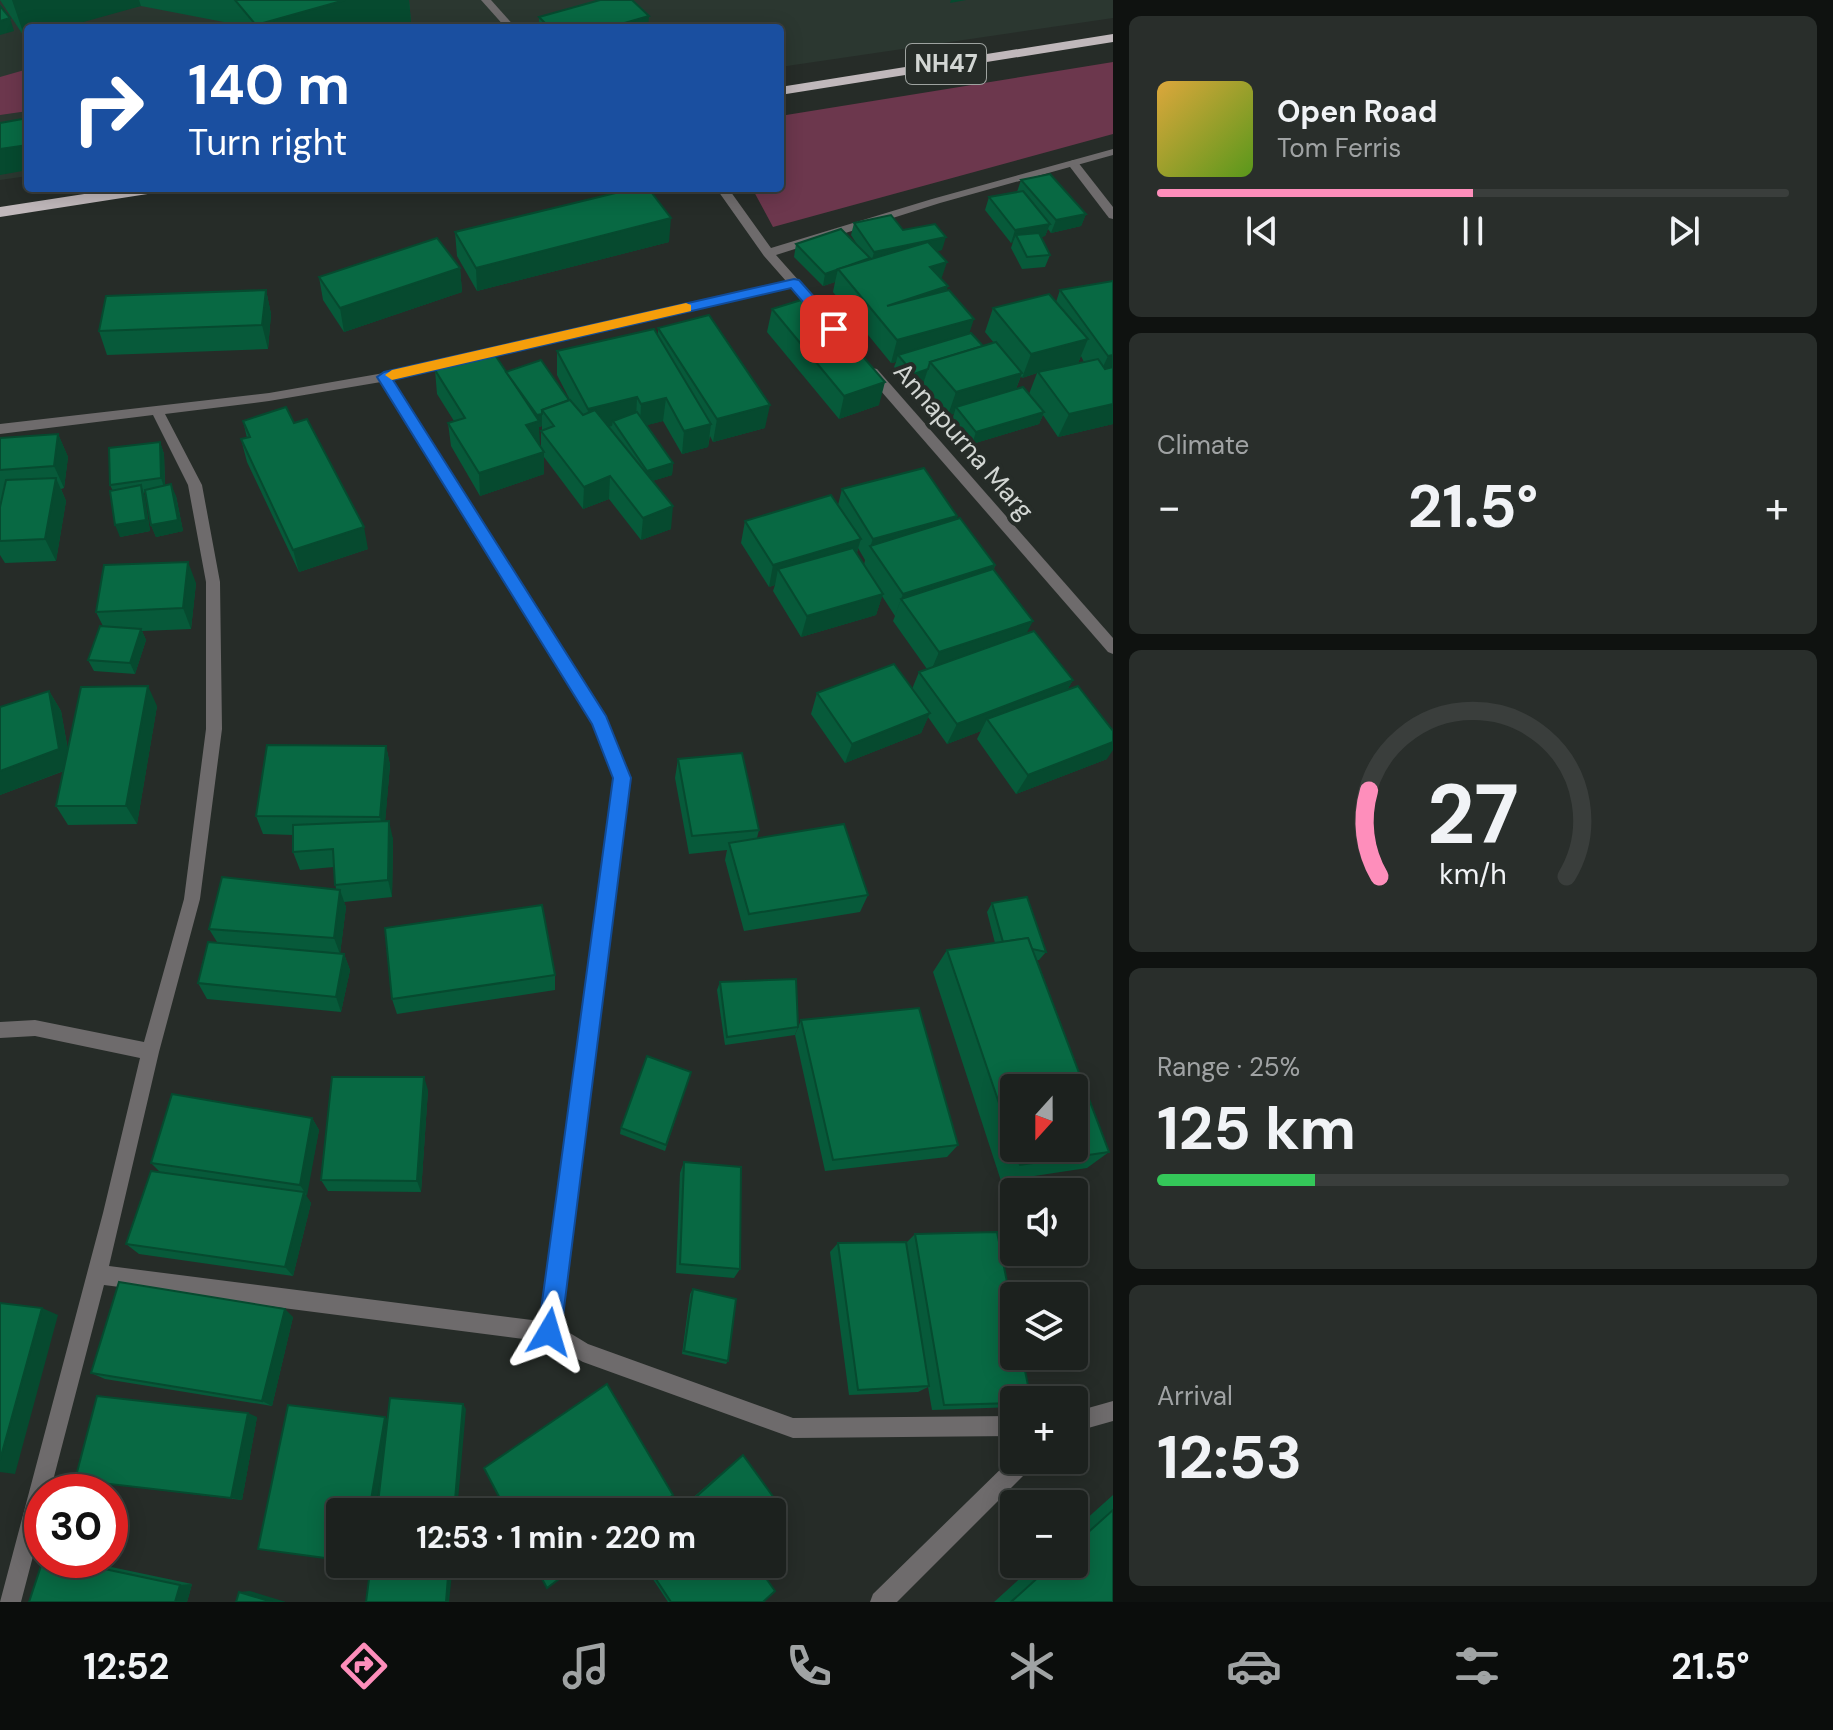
<!DOCTYPE html>
<meta charset="utf-8">
<style>
body{margin:0;font-family:"DM Sans",sans-serif;background:#292e2b;color:#f1f3f6;height:100vh;display:flex;flex-direction:column;font-size:30px;white-space:nowrap}
*{box-sizing:border-box;margin:0}
p{font-size:26px;color:#a0a3a4}
.icon{flex:none;width:44px;height:44px;fill:none;stroke:currentColor;stroke-width:2;stroke-linecap:round;stroke-linejoin:round}
.map{position:relative;flex:1;overflow:hidden}
.details{display:flex;flex-direction:column;gap:16px;padding:16px;background:#0f1210;width:720px}
.details>*{flex:none}
.top-card{position:absolute;left:24px;top:24px;width:760px;height:168px;border-radius:8px;box-shadow:0 4px 20px #0003,0 0 0 2px #3a3e3c;background:#1a4fa0;color:#fff;overflow:hidden}
.needle{width:52px;rotate:201deg}
.tools{position:absolute;left:1000px;top:1074px;display:grid;gap:16px}
.tools a{display:grid;place-items:center;width:88px;height:88px;border-radius:8px;background:#1c211e;box-shadow:0 4px 20px #0003,0 0 0 2px #3a3e3c;font-size:40px}
.speed{position:absolute;left:24px;top:1474px;display:flex;gap:16px;font-size:40px;font-weight:700;text-align:center}
.speed>*{display:grid;place-content:center;width:104px;height:104px;border-radius:50%;background:#1c211e;box-shadow:0 4px 20px #0003,0 0 0 2px #3a3e3c;line-height:1}
.speed .limit{border:12px solid #d22;background:#fff;color:#111}
.pin{position:absolute;display:grid;place-items:center;width:68px;height:68px;color:#fff;margin:-34px;border-radius:16px;box-shadow:0 4px 12px #0006}
.me{position:absolute;width:88px;margin:-44px;rotate:7deg;stroke-linejoin:round;filter:drop-shadow(0 0 6px #0008)}
.turn{display:flex;align-items:center;gap:28px;height:168px;padding:0 32px;font-size:36px}
.turn .icon{width:104px;height:104px;stroke-width:2.5}
.turn b{display:block;font-size:56px;line-height:68px}
.big{font-size:60px;font-weight:700;line-height:1.1}
.details .card{flex:1;display:flex;flex-direction:column;justify-content:center;gap:12px;min-width:0;padding:0 28px;border-radius:12px;background:#292e2b}
.details .dial{align-items:center;gap:0}
.dial svg{height:208px;overflow:visible;fill:none;stroke:#3a3e3c;stroke-width:7;stroke-linecap:round;text-anchor:middle}
.dial text{fill:#f1f3f6;stroke:none}
.song{display:flex;align-items:center;gap:24px}
.cover{width:96px;height:96px;border-radius:12px;background:linear-gradient(135deg,hsl(40 70% 55%),hsl(90 70% 35%))}
.played{height:8px;border-radius:4px;background:linear-gradient(90deg,#fe8ebb 50%,#3a3e3c 50%)}
.keys{display:flex;justify-content:space-around;direction:ltr}
.heat{display:flex;justify-content:space-between;align-items:center;font-size:44px;direction:ltr}
.charge{height:12px;border-radius:6px;background:linear-gradient(90deg,#34c759 25%,#3a3e3c 0)}
.trip{position:absolute;left:326px;top:1498px;width:460px;height:80px;border-radius:8px;background:#1c211e;box-shadow:0 4px 20px #0003,0 0 0 2px #3a3e3c;font-weight:700;line-height:80px;text-align:center}
.tabs{display:flex;height:128px;justify-content:space-around;align-items:center;background:#0b0d0c;color:#a0a3a4}
.tabs .icon{width:56px;height:56px}
.tabs .active{color:#fe8ebb}
.tabs b{font-size:36px;color:#f1f3f6}
main{display:flex;flex:1;min-height:0}
.map>svg:first-child{display:block}
.built{fill:#2b3730}
.green{fill:#6c374d}
.lines{fill:none;stroke-linecap:round;stroke-linejoin:round}
.service{fill:#6e6b6c;fill-rule:evenodd}
.minor{fill:#6e6b6c;fill-rule:evenodd}
.trunk{fill:#c0b8bb;fill-rule:evenodd}
.wall{fill:#075a3a;fill-rule:evenodd}
.shaded-wall{fill:#064a2f}
.building{fill:#086943;stroke:#064a2f;stroke-width:2;fill-rule:evenodd}
.route{fill:#1a73e8;stroke:#114b97;stroke-width:2}
.slow{fill:#f59e0b}
.labels{text-anchor:middle;stroke-width:8;stroke-linejoin:round;paint-order:stroke}
.shield{fill:#262c28;stroke:#9ea3a0;stroke-width:2}
.shield-label{font-size:24px;font-weight:bold;fill:#d2d6d3}
.street-label{font-size:26px;fill:#d2d6d3;stroke:#262c28}
</style>
<main>
<div class="map">
<svg width="1113" height="1602" viewBox="0 0 1113 1602">
<rect width="100%" height="100%" fill="#262c28"/>
<path class="built" d="M0,0H1113V18L780,67V28H28V176L0,180Z"/>
<g class="green">
<path d="M1113,62V134L773,227L752,188H780V116Z"/>
<path d="M28,69V111L0,115V77Z"/>
</g>
<g class="lines">
<g class="service">
<path d="M481,0H491L516,28H506Z"/>
<path d="M1073,160L1077,161L1113,207V219L1109,218L1067,163Z"/>
</g>
<g class="minor">
<path d="M1113,149V155L940,203L776,255L824,309V315H816L792,287L392,380L605,718L630,778L560,1327L588,1344L793,1418L1014,1416V1436L793,1438L583,1362L546,1342L104,1285L50,1492H42V1522L21,1602H0L103,1213L140,1058L35,1036L0,1038V1022L35,1020L144,1042L184,899L206,729V582L188,485L153,415L0,434V424L269,393L384,373L786,281L764,256L716,188H728L771,248L932,199ZM381,382L593,724L614,778L540,1321L109,1266L159,1052L200,899L222,729L220,582L202,485L165,414L269,401Z"/>
<path d="M872,368L877,369L1113,638V654L1108,652L867,375L866,372Z"/>
<path d="M1113,1401V1421L1074,1432V1412Z"/>
<path d="M1014,1456V1460H1036L1032,1467L897,1602H870L873,1594Z"/>
</g>
<g class="trunk">
<path d="M1113,34V42L780,95V87Z"/>
<path d="M123,188H162L154,193L0,217V207Z"/>
</g>
</g>
<g class="wall">
<path d="M0,0H409L411,22L391,28H233L229,23L141,6L28,28V38H25Z"/>
<path d="M539,17L648,28H539Z"/>
<path d="M1021,180L1086,214L1081,226L1051,233L1048,229L1045,236L1041,237L1050,255L1045,267L1022,269L1011,248L1013,242L1011,243L985,210L989,197L1017,192Z"/>
<path d="M854,223L903,230L942,250L936,251L941,279L969,334L983,346L994,343L985,332L993,308L1056,302L1060,290L1113,281V424L1058,437L1043,415L1039,424L972,444L952,419L954,414L948,415L923,385L924,381L910,386L894,367L896,362L891,363L833,292L835,282L823,286L794,257L796,244L860,249L851,235ZM1081,356L1084,362L1066,366L1078,363ZM1037,373L1029,394L1016,389L1021,376L1022,378Z"/>
<path d="M455,232L669,242L477,291L457,256Z"/>
<path d="M460,268L462,292L344,332L323,300L319,277Z"/>
<path d="M266,290L271,314L268,349L107,355L99,331Z"/>
<path d="M772,309L879,405L839,419L767,332Z"/>
<path d="M658,328L765,428L713,442L710,436L708,447L682,454L663,421L647,425L673,463L672,475L652,481L671,529L641,540L609,499L583,509L544,457V474L480,496L451,446L448,423L454,421L437,394L435,370L506,372L569,400H570L557,375V351L658,334ZM542,426V431H541V448L539,444V427Z"/>
<path d="M243,421L294,423L368,549L299,572L247,462L241,439L247,438Z"/>
<path d="M58,434L68,457L64,488L61,489L66,501L56,561L5,563L0,555V438Z"/>
<path d="M160,442L164,454L165,486L176,496L183,531L156,537L151,525L145,492L144,493L150,531L120,537L113,491L110,485Z"/>
<path d="M842,489L957,516L956,520L995,565L994,569L1026,633L1073,680L1067,690L1107,759L1016,794L977,739L981,731L947,744L928,717L921,733L845,763L811,714L817,693L912,689L919,672L927,669L893,621L895,616L882,596L876,615L801,637L773,591L775,585L769,587L741,543L745,521L838,505ZM858,548L865,560L864,565L857,553Z"/>
<path d="M196,583L191,629L142,631L146,640L135,674L94,671L88,660L103,626L96,612Z"/>
<path d="M49,691L61,711L68,750L157,706L137,824L68,825L56,806L64,771L0,795V707Z"/>
<path d="M386,746L390,765L385,821L393,839L392,897L344,902L346,907L340,954H344L350,970L341,1012L207,999L198,983L217,942L209,929L336,890L334,867L300,870L293,852V835L263,834L256,816Z"/>
<path d="M678,759L759,830L757,838L868,895L860,912L744,931L725,860L727,850L689,854L675,778Z"/>
<path d="M992,903L1046,952L1039,960H1037L1109,1152L1087,1168L1001,1181L933,972L947,950L995,943L987,912Z"/>
<path d="M555,975V990L397,1014L392,999Z"/>
<path d="M720,982L798,1027L795,1035L725,1045L717,990Z"/>
<path d="M801,1020L958,1145L947,1157L825,1171L795,1035Z"/>
<path d="M691,1072L665,1151L620,1134L621,1128Z"/>
<path d="M428,1090L421,1192L328,1191L321,1180Z"/>
<path d="M312,1118L319,1130L306,1196L311,1203L293,1276L139,1254L126,1244L160,1172L151,1163Z"/>
<path d="M684,1162L740,1269L734,1278L676,1273L680,1173Z"/>
<path d="M915,1234L1014,1400V1407L932,1410L928,1387L918,1392L849,1395L830,1252L838,1243H906Z"/>
<path d="M693,1289L728,1361L726,1364L682,1354L690,1294Z"/>
<path d="M293,1317L272,1406L105,1379L91,1373Z"/>
<path d="M257,1417L242,1500L75,1480Z"/>
<path d="M743,1455L772,1512H676L738,1459Z"/>
<path d="M1113,1495V1602H994L1036,1564H1074V1530Z"/>
<path d="M43,1560H78L192,1584L187,1602H29Z"/>
<path d="M643,1564H756L763,1602H668Z"/>
</g>
<g class="shaded-wall">
<path d="M12,0H139L141,6L62,28H28V38H25Z"/>
<path d="M345,0H409L411,22L391,28H257L256,25Z"/>
<path d="M951,0H966L950,3Z"/>
<path d="M649,16L648,28H607Z"/>
<path d="M10,18L14,31L0,35V21Z"/>
<path d="M28,145V170L0,175V149Z"/>
<path d="M1086,214L1081,226L1051,233L1056,220Z"/>
<path d="M671,218L669,242L477,291L476,268Z"/>
<path d="M1050,224L1045,236L1019,241L1016,235L1013,242L1011,243L1015,230Z"/>
<path d="M946,237L942,250L871,264L874,252Z"/>
<path d="M947,262L939,286L930,267Z"/>
<path d="M460,268L462,292L344,332L340,308Z"/>
<path d="M838,269L835,282L823,286L825,274Z"/>
<path d="M948,286L941,310L887,306Z"/>
<path d="M266,290L271,314L268,349L262,325Z"/>
<path d="M974,319L966,343L898,355L896,362L891,363L897,340Z"/>
<path d="M1088,339L1078,363L1039,373L1038,372L1037,373L1022,378L1031,354Z"/>
<path d="M1113,355V377L1097,380L1108,356Z"/>
<path d="M928,369L924,381L910,386L914,374Z"/>
<path d="M1022,373L1013,396L956,407L954,414L948,415L956,392Z"/>
<path d="M885,382L879,405L839,419L844,396Z"/>
<path d="M637,397L636,420L613,421L612,426L587,432L588,409Z"/>
<path d="M666,398L663,421L640,427L641,404Z"/>
<path d="M1113,404V424L1058,437L1069,414Z"/>
<path d="M770,405L765,428L713,442L717,419Z"/>
<path d="M1044,412L1039,424L972,444L976,432Z"/>
<path d="M542,414V426L539,427L540,444L527,448L526,425L537,422V415Z"/>
<path d="M711,424L708,447L682,454L684,431Z"/>
<path d="M58,434L68,457L64,488L54,466Z"/>
<path d="M160,442L164,454L165,490L161,478Z"/>
<path d="M544,452V474L480,496L479,473Z"/>
<path d="M673,463L672,475L646,483L647,471Z"/>
<path d="M610,476L609,499L583,509L584,487Z"/>
<path d="M56,478L66,501L56,561L45,539Z"/>
<path d="M171,484L176,496L183,531L156,537L151,525Z"/>
<path d="M141,485L145,497L150,531L120,537L115,525Z"/>
<path d="M673,506L671,529L641,540L643,518Z"/>
<path d="M957,516L949,538L870,547L873,539Z"/>
<path d="M364,527L368,549L299,572L293,550Z"/>
<path d="M861,539L854,561L778,569L775,585L769,587L773,565Z"/>
<path d="M188,562L196,583L191,629L183,608Z"/>
<path d="M995,565L986,587L901,599L895,616L903,594Z"/>
<path d="M883,594L876,615L801,637L807,616Z"/>
<path d="M1033,621L1022,642L930,673L939,652Z"/>
<path d="M141,629L146,640L135,674L130,663Z"/>
<path d="M1073,680L1061,700L987,719L981,731L947,744L957,724Z"/>
<path d="M148,686L157,706L137,824L126,806Z"/>
<path d="M49,691L61,711L71,768L0,795V771Z"/>
<path d="M930,713L921,733L845,763L852,744Z"/>
<path d="M1113,742V750L1107,759L1016,794L1028,775Z"/>
<path d="M386,746L390,765L384,835L380,817Z"/>
<path d="M389,821L393,839L392,897L388,880Z"/>
<path d="M340,890L346,907L340,954L334,938Z"/>
<path d="M344,954L350,970L341,1012L336,997Z"/>
<path d="M424,1077L428,1090L421,1192L417,1181Z"/>
<path d="M312,1118L319,1130L307,1196L300,1185Z"/>
<path d="M304,1192L311,1203L293,1276L285,1267Z"/>
<path d="M42,1308L58,1315L15,1474L0,1472V1460Z"/>
<path d="M285,1309L293,1317L272,1406L262,1401Z"/>
<path d="M463,1404L466,1409L457,1512H454Z"/>
<path d="M248,1413L257,1417L242,1500L231,1498Z"/>
<path d="M385,1417L390,1421L375,1512H369Z"/>
<path d="M449,1564H453L449,1602H446Z"/>
<path d="M192,1584L187,1602H175L180,1585Z"/>
<path d="M250,1591L286,1602H272L239,1592Z"/>
</g>
<g class="building">
<path d="M235,0H345L256,25Z"/>
<path d="M600,0H632L649,16L607,28H550L539,17Z"/>
<path d="M0,6L10,18L0,21Z"/>
<path d="M28,118V145L0,149V123Z"/>
<path d="M1050,174L1086,214L1056,220L1021,180Z"/>
<path d="M636,188H648L671,218L476,268L455,232Z"/>
<path d="M1023,191L1050,224L1015,230L989,197Z"/>
<path d="M891,215L903,230L935,224L946,237L874,252L854,223Z"/>
<path d="M841,229L870,258L825,274L796,244Z"/>
<path d="M1039,233L1050,255L1027,257L1016,235Z"/>
<path d="M437,238L460,268L340,308L319,277Z"/>
<path d="M928,242L947,262L930,267L948,286L887,306L949,290L974,319L897,340L838,269Z"/>
<path d="M1113,281V355L1108,356L1060,290Z"/>
<path d="M266,290L262,325L99,331L106,296Z"/>
<path d="M1049,294L1088,339L1031,354L993,308Z"/>
<path d="M811,297L885,382L844,396L772,309Z"/>
<path d="M709,315L770,405L717,419L658,328Z"/>
<path d="M654,329L711,424L684,431L666,398L641,404L637,397L588,409L557,351Z"/>
<path d="M971,333L983,346L930,362L928,369L914,374L898,355Z"/>
<path d="M996,342L1022,373L956,392L930,362Z"/>
<path d="M493,352L539,421L526,425L544,452L479,473L448,423L465,418L435,370Z"/>
<path d="M1098,359L1105,369L1113,367V404L1069,414L1038,372Z"/>
<path d="M541,360L569,400L542,410V414L537,415L506,372Z"/>
<path d="M1023,387L1044,412L976,432L956,407Z"/>
<path d="M570,400L583,415L595,410L673,506L643,518L610,476L584,487L541,431L554,426L542,410Z"/>
<path d="M286,407L294,423L307,419L364,527L293,550L241,439L250,437L243,421Z"/>
<path d="M637,412L673,463L647,471L613,421Z"/>
<path d="M58,434L54,466L0,470V438Z"/>
<path d="M160,442L161,478L110,485L109,448Z"/>
<path d="M924,468L957,516L873,539L842,489Z"/>
<path d="M56,478L45,539L0,541V507L6,480Z"/>
<path d="M171,484L178,520L151,525L145,490Z"/>
<path d="M141,485L146,520L115,525L110,491Z"/>
<path d="M831,495L861,539L773,565L745,521Z"/>
<path d="M960,518L995,565L903,594L870,546Z"/>
<path d="M853,548L883,594L807,616L778,569Z"/>
<path d="M188,562L183,608L96,612L104,565Z"/>
<path d="M993,569L1033,621L939,652L901,599Z"/>
<path d="M100,626L141,629L130,663L88,660Z"/>
<path d="M1034,631L1073,680L957,724L919,672Z"/>
<path d="M894,664L930,713L852,744L817,693Z"/>
<path d="M148,686L126,806H56L81,687Z"/>
<path d="M1078,686L1113,731V742L1028,775L987,719Z"/>
<path d="M49,691L59,749L0,771V707Z"/>
<path d="M267,745L386,746L380,817L256,816Z"/>
<path d="M742,753L759,830L692,836L678,759Z"/>
<path d="M389,821L388,880L335,885L333,849L293,852V825Z"/>
<path d="M844,824L868,895L749,914L729,843Z"/>
<path d="M222,877L340,890L334,938L209,929Z"/>
<path d="M1027,897L1046,952L1032,949L1028,938L1003,942L992,903Z"/>
<path d="M542,905L555,975L392,999L385,928Z"/>
<path d="M1028,938L1109,1152L1020,1165L947,950ZM1014,1088H1074V1148H1014Z"/>
<path d="M208,942L344,954L336,997L198,983Z"/>
<path d="M796,979L798,1027L727,1037L720,982Z"/>
<path d="M919,1008L958,1145L833,1160L801,1020Z"/>
<path d="M647,1056L691,1072L666,1145L621,1128Z"/>
<path d="M332,1077H424L417,1181L321,1180Z"/>
<path d="M172,1094L312,1118L300,1185L151,1163Z"/>
<path d="M684,1162L741,1167L740,1269L680,1264Z"/>
<path d="M151,1171L304,1192L285,1267L126,1244Z"/>
<path d="M997,1232L1014,1317V1356H1022L1031,1400H1014V1403L944,1405L915,1234Z"/>
<path d="M906,1242L929,1386L858,1390L838,1243Z"/>
<path d="M119,1282L285,1309L262,1401L91,1373Z"/>
<path d="M693,1289L736,1299L728,1361L684,1351Z"/>
<path d="M0,1303L42,1308L0,1460Z"/>
<path d="M607,1384L673,1495L650,1512H507L484,1468Z"/>
<path d="M97,1396L248,1413L231,1498L75,1480Z"/>
<path d="M390,1398L463,1404L454,1512H377Z"/>
<path d="M288,1405L385,1417L369,1512H340V1560L258,1549Z"/>
<path d="M743,1455L782,1509L772,1518V1512H679Z"/>
<path d="M1113,1510V1602H1011L1053,1564H1074V1545Z"/>
<path d="M43,1560H62L180,1585L175,1602H29Z"/>
<path d="M371,1564H449L446,1602H366Z"/>
<path d="M534,1564H579L547,1588Z"/>
<path d="M646,1564H756L775,1591L763,1602H671Z"/>
<path d="M239,1592L272,1602H236Z"/>
</g>
<path class="route" d="M794,279L799,280L839,325V332H829L791,288L393,380L606,716L631,778L561,1332L557,1340L549,1343L541,1340L538,1332L613,778L592,724L377,377L384,372Z"/>
<path class="slow" d="M686,303L691,305V311L392,380L385,375L392,370Z"/>
<g class="labels">
<rect class="shield" x="906" y="44" width="80" height="40" rx="6"/>
<g class="shield-label">
<text x="946" y="72">NH47</text>
</g>
<g class="street-label">
<text transform="translate(964 441) rotate(49)" y="9">Annapurna Marg</text>
</g>
</g>
</svg>
<div class="tools">
<a><svg class="needle" viewBox="-14 -14 28 28"><path d="M0-13l5 13h-10z" fill="#e53935"/><path d="M0 13l5-13h-10z" fill="#a0a3a4"/></svg></a>
<a><svg class="icon" aria-label="sound" viewBox="0 0 24 24"><path d="M4 9h4l5-4v14l-5-4H4zM17 9q2 3 0 6"/></svg></a>
<a><svg class="icon" aria-label="layers" viewBox="0 0 24 24"><path d="M12 4l9 5-9 5-9-5zM3 14l9 5 9-5"/></svg></a>
<a>+</a>
<a>−</a>
</div>
<div class="speed"><div class="limit">30</div></div>
<div class="pin" style="left:834px;top:329px;background:#d93025"><svg class="icon" aria-label="arrive" viewBox="0 0 24 24"><path d="M6 21V4h12l-3 4 3 4H6"/></svg></div>
<svg class="me" style="left:549px;top:1332px" viewBox="-20 -20 40 40"><path d="M0-17L14 15 0 8-14 15z" fill="#1a73e8" stroke="#fff" stroke-width="4"/></svg>
<div class="trip">12:53 · 1 min · 220 m</div>
<div class="top-card">
<div class="turn"><svg class="icon" aria-label="right" viewBox="0 0 24 24"><path d="M7 20v-9h11M14 6l5 5-5 5"/></svg><div><b>140 m</b>Turn right</div></div>
</div>
</div>
<section class="details">
<div class="card">
<div class="song"><i class="cover"></i><div><b>Open Road</b><p>Tom Ferris</p></div></div>
<div class="played"></div>
<div class="keys"><svg class="icon" aria-label="previous" viewBox="0 0 24 24"><path d="M18 5L8 12l10 7zM5 5v14"/></svg><svg class="icon" aria-label="pause" viewBox="0 0 24 24"><path d="M8 5v14M16 5v14"/></svg><svg class="icon" aria-label="next" viewBox="0 0 24 24"><path d="M6 5l10 7-10 7zM19 5v14"/></svg></div>
</div>
<div class="card"><p>Climate</p>
<div class="heat"><a>−</a><b class="big">21.5°</b><a>+</a></div>
</div>
<div class="card dial"><svg viewBox="0 0 100 80">
<path d="M14 69A42 42 0 1 1 86 69"/>
<path d="M14 69A42 42 0 0 1 10 36" stroke="#fe8ebb"/>
<text x="50" y="56" font-size="32" font-weight="700">27</text>
<text x="50" y="72" font-size="11">km/h</text>
</svg></div>
<div class="card"><p>Range · 25%</p><b class="big">125 km</b><div class="charge"></div></div>
<div class="card"><p>Arrival</p><b class="big">12:53</b></div>
</section>
</main>
<nav class="tabs">
<b>12:52</b>
<svg class="icon active" aria-label="directions" viewBox="0 0 24 24"><path d="M12 3l9 9-9 9-9-9zM9 14v-3h6M13 9l2 2-2 2"/></svg>
<svg class="icon" aria-label="music" viewBox="0 0 24 24"><path d="M9 18V5l10-2v13"/><circle cx="6" cy="18" r="3"/><circle cx="16" cy="16" r="3"/></svg>
<svg class="icon" aria-label="phone" viewBox="0 0 24 24"><path d="M5 4h4l2 5-3 2q2 4 5 5l2-3 5 2v4C11 20 4 13 5 4z"/></svg>
<svg class="icon" aria-label="climate" viewBox="0 0 24 24"><path d="M12 3v18M4 7l16 10M4 17L20 7"/></svg>
<svg class="icon" aria-label="car" viewBox="0 0 24 24"><path d="M5 17H2v-5l4-1 3-4h7l3 4 3 1v5h-3M9 17h6M6 11h13"/><circle cx="7" cy="17" r="2"/><circle cx="17" cy="17" r="2"/></svg>
<svg class="icon" aria-label="filters" viewBox="0 0 24 24"><path d="M4 7h16M4 17h16"/><circle cx="9" cy="7" r="2"/><circle cx="15" cy="17" r="2"/></svg>
<b>21.5°</b>
</nav>
